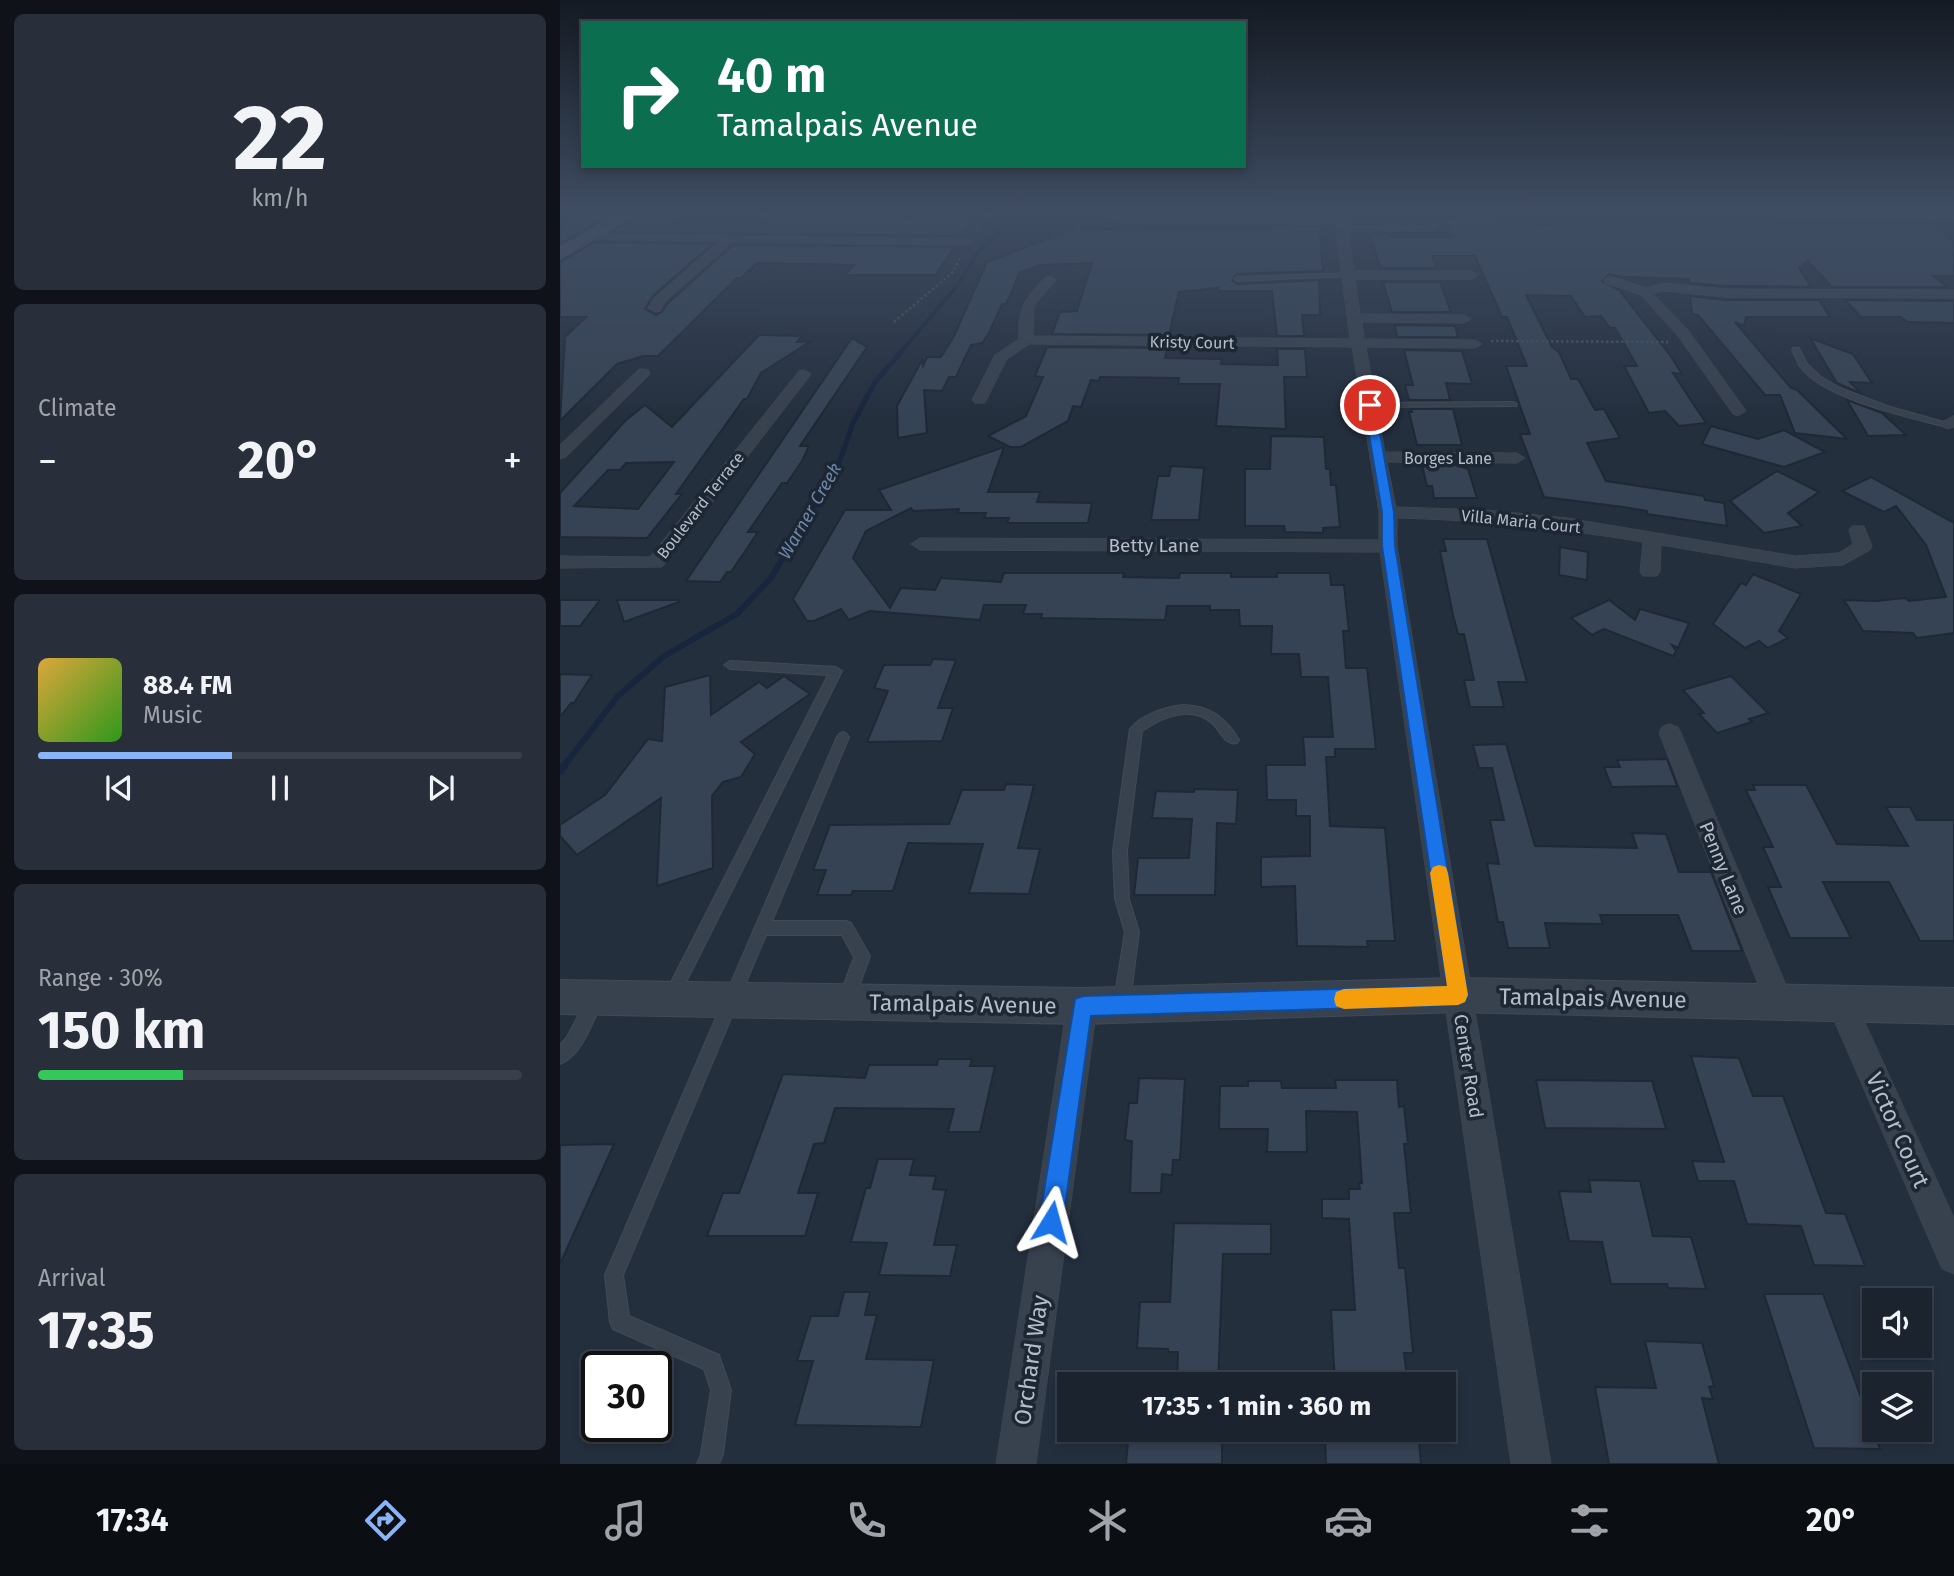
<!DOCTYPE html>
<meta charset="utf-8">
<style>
body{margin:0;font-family:"Fira Sans",sans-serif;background:#282f3a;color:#f1f3f6;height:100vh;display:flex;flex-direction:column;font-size:26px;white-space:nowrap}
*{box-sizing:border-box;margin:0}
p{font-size:23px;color:#a0a4aa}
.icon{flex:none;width:38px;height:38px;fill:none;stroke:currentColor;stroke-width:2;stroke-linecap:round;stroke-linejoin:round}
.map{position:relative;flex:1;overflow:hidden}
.panel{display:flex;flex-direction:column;gap:14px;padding:14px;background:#0f1319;width:560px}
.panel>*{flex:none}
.hud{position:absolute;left:21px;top:21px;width:665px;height:147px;border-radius:0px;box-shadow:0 4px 10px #0003,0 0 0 2px #39404a;background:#0b6e4f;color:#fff;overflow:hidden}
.tools{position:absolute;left:1302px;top:1288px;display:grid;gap:14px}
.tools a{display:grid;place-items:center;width:70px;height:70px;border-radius:0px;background:#1b232e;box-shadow:0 4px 10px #0003,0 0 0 2px #39404a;font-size:35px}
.speed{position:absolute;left:21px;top:1351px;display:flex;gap:14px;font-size:35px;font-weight:700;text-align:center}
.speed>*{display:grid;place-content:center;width:91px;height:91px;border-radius:50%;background:#1b232e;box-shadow:0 4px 10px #0003,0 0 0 2px #39404a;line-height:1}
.speed .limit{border:4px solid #111;border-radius:10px;background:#fff;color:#111}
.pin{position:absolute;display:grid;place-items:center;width:60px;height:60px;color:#fff;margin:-30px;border:4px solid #fff;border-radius:50%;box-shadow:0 2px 7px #0007}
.me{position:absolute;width:77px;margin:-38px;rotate:8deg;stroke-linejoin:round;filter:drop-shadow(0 0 5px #0008)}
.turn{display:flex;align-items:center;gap:24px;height:147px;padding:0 21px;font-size:32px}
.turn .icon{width:91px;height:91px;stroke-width:2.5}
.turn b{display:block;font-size:49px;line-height:60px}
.big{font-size:52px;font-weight:700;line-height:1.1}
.panel .widget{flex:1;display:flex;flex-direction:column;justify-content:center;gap:10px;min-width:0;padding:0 24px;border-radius:10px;background:#282f3a}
.panel .dial{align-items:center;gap:0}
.dial b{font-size:91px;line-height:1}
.song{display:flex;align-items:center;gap:21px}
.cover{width:84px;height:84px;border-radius:10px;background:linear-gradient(135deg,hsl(40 70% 55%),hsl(110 70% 35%))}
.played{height:7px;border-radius:4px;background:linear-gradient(90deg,#8ab4f8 40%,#39404a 40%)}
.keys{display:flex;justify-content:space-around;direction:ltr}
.heat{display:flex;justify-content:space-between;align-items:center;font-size:38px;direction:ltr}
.charge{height:10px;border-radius:5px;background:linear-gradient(90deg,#34c759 30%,#39404a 0)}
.trip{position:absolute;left:497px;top:1372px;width:399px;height:70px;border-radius:0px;background:#1b232e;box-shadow:0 4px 10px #0003,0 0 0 2px #39404a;font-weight:700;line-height:70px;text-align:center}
.dock{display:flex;height:112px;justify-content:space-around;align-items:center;background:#0b0e12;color:#a0a4aa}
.dock .icon{width:49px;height:49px}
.dock .active{color:#8ab4f8}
.dock b{font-size:32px;color:#f1f3f6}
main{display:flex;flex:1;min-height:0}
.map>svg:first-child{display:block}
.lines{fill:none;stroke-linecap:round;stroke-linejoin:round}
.stream-far3{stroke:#17263c;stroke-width:3.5}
.stream-far2{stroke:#17263c;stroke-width:5}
.stream-far1{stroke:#17263c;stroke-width:6}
.stream{stroke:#17263c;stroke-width:8}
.building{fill:#364354;stroke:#1f2835;stroke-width:2;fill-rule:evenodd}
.service-casing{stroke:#414a57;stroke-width:2}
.minor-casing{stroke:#414a57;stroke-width:1}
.tertiary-casing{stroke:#414a57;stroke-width:2}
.secondary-casing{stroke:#414a57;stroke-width:2}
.path{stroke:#3f5557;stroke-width:2.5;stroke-dasharray:2.5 2.5;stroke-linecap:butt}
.service{fill:#38414e;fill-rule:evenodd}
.minor{fill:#38414e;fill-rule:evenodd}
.tertiary{fill:#38414e;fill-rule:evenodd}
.secondary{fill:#465061;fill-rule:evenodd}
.route{fill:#1a73e8;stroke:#114b97;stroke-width:2}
.slow{fill:#f59e0b}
.labels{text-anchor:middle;stroke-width:7;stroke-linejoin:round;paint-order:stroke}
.far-street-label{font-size:16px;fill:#b4bcc9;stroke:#1d2633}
.far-water-label{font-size:18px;font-style:italic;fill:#6d86a8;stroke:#1d2633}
.street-label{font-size:19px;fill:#b4bcc9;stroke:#1d2633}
.near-street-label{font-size:23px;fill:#b4bcc9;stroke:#1d2633}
</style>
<main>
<section class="panel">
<div class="widget dial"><b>22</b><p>km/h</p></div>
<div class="widget"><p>Climate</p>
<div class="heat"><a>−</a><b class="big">20°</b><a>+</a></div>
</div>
<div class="widget">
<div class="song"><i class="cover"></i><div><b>88.4 FM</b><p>Music</p></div></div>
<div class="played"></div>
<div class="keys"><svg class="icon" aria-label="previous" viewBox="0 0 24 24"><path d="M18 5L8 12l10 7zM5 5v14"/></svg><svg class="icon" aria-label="pause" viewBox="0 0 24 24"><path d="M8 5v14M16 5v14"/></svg><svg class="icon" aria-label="next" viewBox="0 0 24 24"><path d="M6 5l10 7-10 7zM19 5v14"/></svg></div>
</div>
<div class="widget"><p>Range · 30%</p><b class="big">150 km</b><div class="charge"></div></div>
<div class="widget"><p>Arrival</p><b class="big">17:35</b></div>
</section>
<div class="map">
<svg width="1394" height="1464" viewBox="0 0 1394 1464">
<rect width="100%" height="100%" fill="#242f3e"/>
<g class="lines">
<path class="stream-far3" d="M340,353L397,286L418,252L459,212"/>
<path class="stream-far2" d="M238,533L279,463L293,423L315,382L342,351"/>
<path class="stream-far1" d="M3,767L58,696L104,656L177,614L211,578L239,531"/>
<path class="stream" d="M0,771L4,766"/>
</g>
<g class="building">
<path d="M26,212H55L0,244V228Z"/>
<path d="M84,212H128L112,223H207L211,220H225L230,215L334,216L331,219L334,220L413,219L401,236L52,232Z"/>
<path d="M917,215L927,221L934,220L940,226L1098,222L1371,224L1394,242V276H1373L1387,287H1272L1248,261L1239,268L1251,287L1165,286L1129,283V279L1062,277L1049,274L1042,281L1059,290L1110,355L1122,374L1113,373L1146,423L1119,426L1105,411L1089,413L1064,366H1077L1055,328H1050L1041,316L1025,317L1011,296L966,295L992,347L999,352L1011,379H1018L1035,410L1044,409L1060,438L1027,443L1046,481L1144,496L1145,500L1164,503L1167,526L1087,514V511L1063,507L984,497L960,434H970L946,366H967L947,317H942L915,256H872L876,268H820L810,234H830L832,237H892L885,218Z"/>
<path d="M713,226L759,227L763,271L677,274L672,280L677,284L759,280L760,315H742L744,336H717L712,291H658V288L619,292L609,335L492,334L500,312L517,311L532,263L480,265L459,273L451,294L446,304H442L429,333L422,343L411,345L396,377H389L382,391L364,390L367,433L338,438L337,406L362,360L363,366L367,357H381L394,336L427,262L516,228L583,231L584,229H713Z"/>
<path d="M35,242L152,244L93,296L85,309L96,315L102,312L107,304L173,245L394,247L376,275H285L294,265L197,263L181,278H177L98,356H83L57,364L0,421L5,337L26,317H0V262Z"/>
<path d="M823,282H880L891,312H832Z"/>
<path d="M1130,296L1165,300H1259L1270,317H1186L1184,326L1175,322L1231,388L1237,390L1287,439L1235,433L1220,395H1205L1138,315L1132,314Z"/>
<path d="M1285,300L1394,301V323L1347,322L1341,317H1301Z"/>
<path d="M835,325L895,326L898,337H837Z"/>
<path d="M199,335L242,336L237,342L251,341L201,373L187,399H184L116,494H122L87,538L0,537V493L66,420L85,405L112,427ZM114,462L78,509L14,506L48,470H60L66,463Z"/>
<path d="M292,338L307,347L240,446H249L242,461L227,483H222L188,532H198L171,572H167L160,582L126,581Z"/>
<path d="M1250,338L1293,354L1312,383L1290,382L1302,394L1277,383Z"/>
<path d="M487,347L607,348L605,358L662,359L661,364L718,365L717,349H745L747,377H724L726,429L656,426L660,384H618L619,378L540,377L539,381L531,380L521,407L513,406L508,421L461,447H450L428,436L466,416L483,377L475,376Z"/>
<path d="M844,350L902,351L912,384L886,383L890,400H849L845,385H853Z"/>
<path d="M1287,400L1322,413L1346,435L1308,436Z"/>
<path d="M851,409H893L902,445H857L849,412H852Z"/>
<path d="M1151,426L1198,439L1224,430L1265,452L1224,467L1142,444Z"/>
<path d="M711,436L764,437L766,469H770L771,485H776L780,527L763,528V533L725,532L724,526H685V469H710Z"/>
<path d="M444,447L428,492H480L477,502L532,503L528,523H447L449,518H424L426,513H398L399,509L353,511L351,508L306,531L293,558L330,608L341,588L375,590L381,578L441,582L444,573H564L563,577L619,578L620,573H671V577H717V573H770L771,585H784L789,631H783L786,668H807L816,749H775V757H766L770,826L825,828L835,941H807L808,947L737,946L735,886L701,887V857L750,856V816H736V800H707L706,765H745L743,737H773L768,677H741L739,654H711L712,626H680L679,610H650V606H607L605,620L481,618L482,614H463L466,605H424L420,620L310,611L289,620L281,609L254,621H247L233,599L285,510H331L319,490Z"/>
<path d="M862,465H896L908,469L917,498H874L872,486H867Z"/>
<path d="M611,466L644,468L639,520H591L598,476H609Z"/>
<path d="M1217,471L1259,492L1228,513L1242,526L1204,533L1170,501Z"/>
<path d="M1311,477L1394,523V633L1357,638L1353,633L1303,631L1284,600L1316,601L1345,598L1349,601L1386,597L1366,545L1336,506L1324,512L1282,491Z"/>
<path d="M883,539H927L967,682H938L944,707H910L904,680H914L904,634H898L893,615L880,551H886Z"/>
<path d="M1000,547L1028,552L1027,580L999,575Z"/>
<path d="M1193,574L1241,594L1219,631L1228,638L1208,648L1199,641L1185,648L1153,624L1181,583L1186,585Z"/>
<path d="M0,600H40L20,626H0Z"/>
<path d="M57,600H118L119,602L64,622Z"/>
<path d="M1049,600L1075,620L1080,609L1129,623L1118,648L1112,645L1116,651L1113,656L1044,629L1032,635L1011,618Z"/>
<path d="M373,659L396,660L378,708H393L382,741L307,742L328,691L314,688L324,665H370Z"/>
<path d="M0,674L32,675L14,703H11L0,717Z"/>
<path d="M150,675L151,715L199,682L207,688L224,676L250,694L181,742L195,754L181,777L163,782L152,796L153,868L97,886L101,798L17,855L0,836V825L45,795L88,739L102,741L105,687Z"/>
<path d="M1171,676L1208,713L1189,719L1192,722L1157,733L1139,714L1144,713L1123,690Z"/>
<path d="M946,744L975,846L1077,848L1072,833L1106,834L1119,872H1151L1182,951H1132L1118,915H1040L1043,924L985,923L990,948H948L943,922H938L927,863L939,864L930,820H944L932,768H919L913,745Z"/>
<path d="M1107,759L1117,786L1052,787L1044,767H1060L1057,760Z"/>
<path d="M446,784L474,785L458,848L480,849L469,894L409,893L423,844L348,843L333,891H293L291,895H257L266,870H253L270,825L389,824L402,790H444Z"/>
<path d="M1193,785H1246L1277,844L1348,846L1326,807H1350L1357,820H1394V941H1360L1329,882H1263L1291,938H1230L1208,887H1221L1203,847H1213L1186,790H1195Z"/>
<path d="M634,789L678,790L676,824L657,823L655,895H574L578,858H629L632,819L592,818L596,791L634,792Z"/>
<path d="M1131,1056L1179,1058L1193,1096H1223L1266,1213L1285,1214L1305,1266L1254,1265L1241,1226L1187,1224L1174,1181H1138L1132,1161L1164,1162Z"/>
<path d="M378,1059H412L410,1066H435L420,1132H388L394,1109L275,1108L264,1143L254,1144L238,1193H258L245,1236H147L163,1193H179L223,1074L305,1078L309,1065H377Z"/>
<path d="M579,1078L625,1079L620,1160H613L612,1175L602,1174L601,1193H570L572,1141L565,1140L569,1103H577Z"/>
<path d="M775,1080H837L839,1107L844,1106L848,1144H844L851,1213H834L839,1268H845L853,1353H844L848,1384H775L771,1310H795L789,1219L762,1218V1199H789V1189H800L799,1183H802L797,1112L746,1111L747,1152H707L708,1129H659L660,1086H688V1081H721L722,1088H776Z"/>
<path d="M976,1080L1092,1081L1106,1129L985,1128Z"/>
<path d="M54,1144L0,1264V1145Z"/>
<path d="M318,1159H354L350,1175L376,1176L373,1189L386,1190L374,1245H397L390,1276L319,1275L327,1243L291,1242L306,1188H310Z"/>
<path d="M1029,1180L1080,1181L1093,1236L1131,1237L1146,1289L1108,1288L1107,1284H1051L1042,1242L1009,1241L999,1191L1031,1192Z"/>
<path d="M614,1223L711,1224V1254H663L658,1384H617L618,1352H608V1349L577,1348L580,1302H610Z"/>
<path d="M284,1292H310L305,1315H317L306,1359L374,1360L361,1427L235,1425L253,1361H237L251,1316H278Z"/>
<path d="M1204,1294H1263L1320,1449L1254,1448Z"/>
<path d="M1085,1341L1142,1343L1154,1386L1149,1387L1153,1399L1142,1398L1159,1464H1049L1035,1387L1096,1388Z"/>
<path d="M569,1430H662V1464H566Z"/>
<path d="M765,1430H858L861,1464H766Z"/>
</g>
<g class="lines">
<defs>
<g id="service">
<path d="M789,273L792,275L791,276L677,281L674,279L677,277Z"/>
<path d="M1233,348H1239L1247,364L1261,377L1280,388L1327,406L1391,424L1387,427C1348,417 1262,399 1239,365C1237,360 1235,355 1232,350Z"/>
<path d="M953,402L957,404L956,406L810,407L806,405L810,403Z"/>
<path d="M170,661L276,667L282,671L117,1000L112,1003L107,1000L104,995L107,990L268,675L170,669L164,665Z"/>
<path d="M624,705C650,706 666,718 679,740L677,743C665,746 661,732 653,724C632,704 602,717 582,731L567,851L569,899L579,932L570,1001L568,1006L562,1009L556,1006L554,1001L565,932L555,899L553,851L570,729C582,714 605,707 624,705Z"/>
<path d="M283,732L287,734L289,737L212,921H286L291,923L310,956L295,998L292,1003L287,1006L282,1003L279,998L294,957L282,935H206L63,1275L69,1316L159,1355L171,1390L163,1454L159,1464H137L141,1454L151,1390L144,1369L53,1329L50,1322L45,1275L277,737L279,734Z"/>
<path d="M35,992L41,995L43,1000L41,1005C31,1025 22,1055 0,1064V1045L7,1037L29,995Z"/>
</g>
<g id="minor">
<path d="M541,212L567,217L774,218V212H784L787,226H874L876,228L870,231L788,232L794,271H912L918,275L912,279H795L800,314L904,315L911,319L904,323L802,322L804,339L915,340L922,344L915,348L806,347L825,452L957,453L965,458L957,463L827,462L836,507L926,510L1007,518L1235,556L1279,553L1293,544L1289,530L1292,526H1304L1312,546L1310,550L1283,565L1235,568L1101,545L1100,572L1097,576H1083L1080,572L1083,542C999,528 922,520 837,518V546L991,1464H951L820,552L360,550L351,544L360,538L819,540V512L792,347L469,344L446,360L425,403H415L412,400L435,355L459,339C457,310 465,297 486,277L490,276L496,280L474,306L473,336L790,339L775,224L567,223L533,215Z"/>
<path d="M967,212H1394V217L972,215Z"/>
<path d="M31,234L408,239L414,242L408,245L172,242L105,302L100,311L95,312L88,308L95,297L159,242L27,239L25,237Z"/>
<path d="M1050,276L1086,288L1104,283L1165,289L1394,290V298L1165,297L1104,291L1093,294L1128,330L1186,411L1178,416L1173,414L1118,336L1081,295L1046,283L1044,280Z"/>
<path d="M83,369L88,370L90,373L88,376L6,457L0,459V445L78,370Z"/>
<path d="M244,370L251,374L249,377L102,567L0,568V556L90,557L239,371Z"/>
<path d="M1394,416V427L1387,429L1379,424Z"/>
<path d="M1110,724L1118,727L1121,733L1233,1002L1229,1012L1219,1016L1209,1012L1099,733L1102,727Z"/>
<path d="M1282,990L1292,994L1394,1218V1274L1382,1269L1267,1004L1272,994Z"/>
<path d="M522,992L532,996L537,1006L476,1464H436L507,1006L512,996Z"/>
</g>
<path id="tertiary" d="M898,978L1394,988V1024L898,1012L522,1024L0,1014V980L522,988Z"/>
<path id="secondary" d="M61,212H81L0,259V247Z"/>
</defs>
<use href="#service" class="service-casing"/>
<use href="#minor" class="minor-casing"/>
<use href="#tertiary" class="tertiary-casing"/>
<use href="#secondary" class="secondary-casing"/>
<g class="path">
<path d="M416,232L431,212"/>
<path d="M334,322L392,273L401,257"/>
<path d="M931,341L1108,342"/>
</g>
<use href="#service" class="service"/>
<use href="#minor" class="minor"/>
<use href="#tertiary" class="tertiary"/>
<use href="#secondary" class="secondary"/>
</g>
<linearGradient id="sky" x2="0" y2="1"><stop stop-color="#141a22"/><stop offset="0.51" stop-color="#3f4d63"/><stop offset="1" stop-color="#3f4d63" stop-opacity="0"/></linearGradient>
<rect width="1394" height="417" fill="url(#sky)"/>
<path class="route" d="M810,401L815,405L834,512L835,546L908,995L905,1002L898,1005L531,1016L503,1222L500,1230L491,1234L483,1230L479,1222L515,999L523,996L887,986L822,546V512L804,405Z"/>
<path class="slow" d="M879,865L886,867L888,873L908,995L905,1002L898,1005L784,1009L776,1006L774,999L776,992L784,989L887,986L870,873L873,867Z"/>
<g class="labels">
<g class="far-street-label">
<text transform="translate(632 342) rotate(1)" y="6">Kristy Court</text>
<text x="888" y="464">Borges Lane</text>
<text transform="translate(140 505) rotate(-52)" y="6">Boulevard Terrace</text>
<text transform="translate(961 521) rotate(6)" y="6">Villa Maria Court</text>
</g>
<g class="far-water-label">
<text transform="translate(250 511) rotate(-60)" y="6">Warner Creek</text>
</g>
<g class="street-label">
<text x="594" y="552">Betty Lane</text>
<text transform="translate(1164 868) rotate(68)" y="7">Penny Lane</text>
<text transform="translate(909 1066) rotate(81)" y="7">Center Road</text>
</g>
<g class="near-street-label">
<text transform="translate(1033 998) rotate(1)" y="8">Tamalpais Avenue</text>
<text transform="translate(403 1004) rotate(1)" y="8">Tamalpais Avenue</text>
<text transform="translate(1338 1130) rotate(66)" y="8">Victor Court</text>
<text transform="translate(471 1360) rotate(-82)" y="8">Orchard Way</text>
</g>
</g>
</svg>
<div class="tools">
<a><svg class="icon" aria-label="sound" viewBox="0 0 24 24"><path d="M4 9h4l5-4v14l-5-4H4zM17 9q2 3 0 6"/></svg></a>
<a><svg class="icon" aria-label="layers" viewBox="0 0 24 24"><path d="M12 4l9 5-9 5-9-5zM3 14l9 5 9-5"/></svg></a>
</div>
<div class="speed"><div class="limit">30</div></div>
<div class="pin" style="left:810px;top:405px;background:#d93025"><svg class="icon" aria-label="arrive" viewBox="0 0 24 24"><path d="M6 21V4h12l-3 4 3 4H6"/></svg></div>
<svg class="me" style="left:491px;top:1222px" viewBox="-20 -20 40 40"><path d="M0-17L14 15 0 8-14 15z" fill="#1a73e8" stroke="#fff" stroke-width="4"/></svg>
<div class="trip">17:35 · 1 min · 360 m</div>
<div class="hud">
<div class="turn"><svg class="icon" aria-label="right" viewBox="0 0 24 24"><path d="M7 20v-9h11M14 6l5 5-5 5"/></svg><div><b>40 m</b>Tamalpais Avenue</div></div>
</div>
</div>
</main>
<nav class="dock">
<b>17:34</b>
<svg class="icon active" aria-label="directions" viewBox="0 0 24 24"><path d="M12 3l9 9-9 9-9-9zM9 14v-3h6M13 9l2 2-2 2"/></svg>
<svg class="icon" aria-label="music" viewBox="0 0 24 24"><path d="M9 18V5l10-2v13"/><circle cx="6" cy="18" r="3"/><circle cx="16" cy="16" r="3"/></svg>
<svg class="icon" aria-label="phone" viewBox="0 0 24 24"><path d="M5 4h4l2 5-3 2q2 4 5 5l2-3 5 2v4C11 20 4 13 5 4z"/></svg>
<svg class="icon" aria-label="climate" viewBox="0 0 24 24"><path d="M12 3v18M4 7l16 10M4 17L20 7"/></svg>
<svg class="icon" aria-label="car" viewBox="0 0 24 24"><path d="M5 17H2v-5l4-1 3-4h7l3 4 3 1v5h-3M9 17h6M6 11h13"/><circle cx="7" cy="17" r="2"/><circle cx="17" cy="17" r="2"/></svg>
<svg class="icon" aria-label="filters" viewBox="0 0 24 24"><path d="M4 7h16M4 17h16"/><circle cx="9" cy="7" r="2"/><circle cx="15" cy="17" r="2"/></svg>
<b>20°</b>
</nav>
